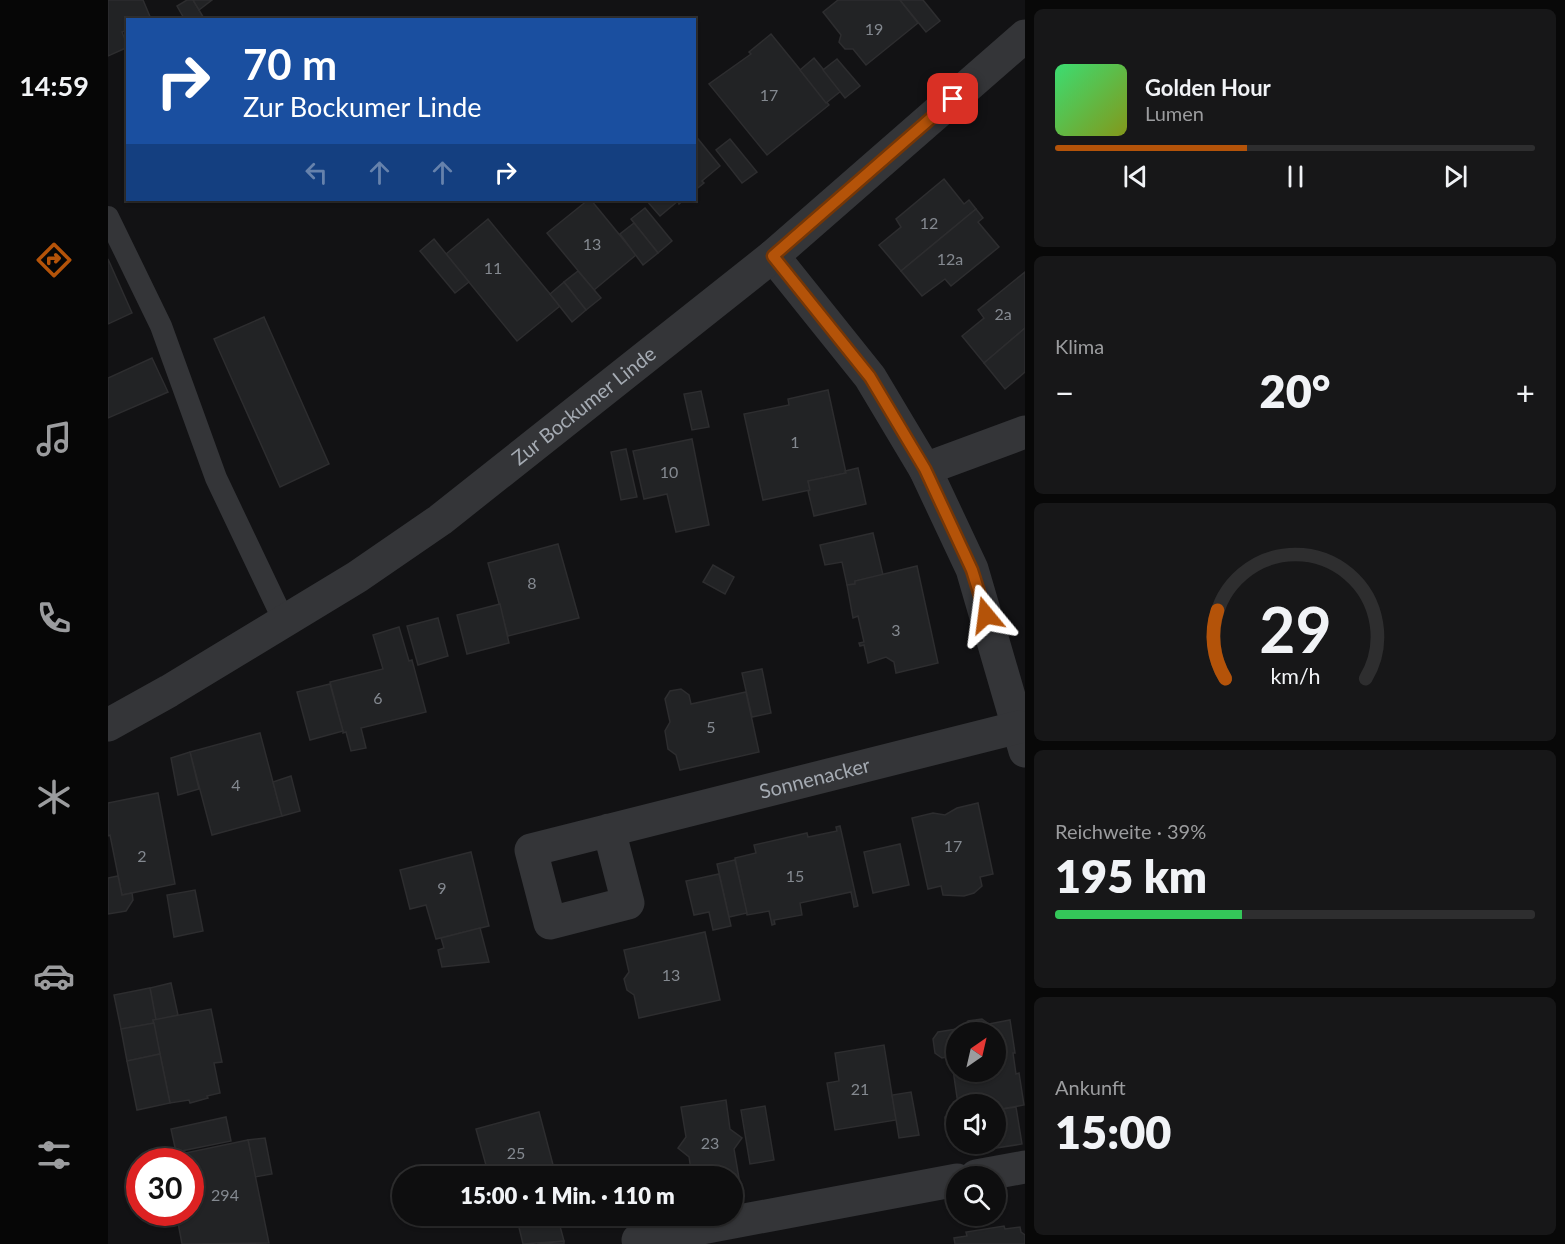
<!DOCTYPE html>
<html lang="de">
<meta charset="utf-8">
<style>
body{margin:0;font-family:Lato,sans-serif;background:#171718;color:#f1f3f6;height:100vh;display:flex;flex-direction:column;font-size:22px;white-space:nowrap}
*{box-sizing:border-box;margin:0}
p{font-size:20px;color:#9b9c9e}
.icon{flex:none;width:33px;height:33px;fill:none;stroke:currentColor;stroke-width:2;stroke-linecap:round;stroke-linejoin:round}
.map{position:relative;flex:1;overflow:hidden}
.details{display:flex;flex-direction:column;gap:9px;padding:9px;background:#080808;width:540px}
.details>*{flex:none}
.banner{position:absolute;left:18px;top:18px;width:570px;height:183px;border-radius:0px;box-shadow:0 2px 4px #0004,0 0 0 2px #2e2e2f;background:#1a4fa0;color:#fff;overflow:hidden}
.needle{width:39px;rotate:34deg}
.controls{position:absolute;left:838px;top:1022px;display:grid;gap:12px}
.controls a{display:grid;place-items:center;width:60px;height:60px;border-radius:50%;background:#0e0e0f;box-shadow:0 2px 4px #0004,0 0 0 2px #2e2e2f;font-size:30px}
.speed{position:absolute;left:18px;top:1148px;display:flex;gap:12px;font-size:30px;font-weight:700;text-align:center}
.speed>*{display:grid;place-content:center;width:78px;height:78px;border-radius:50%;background:#0e0e0f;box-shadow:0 2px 4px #0004,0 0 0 2px #2e2e2f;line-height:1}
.speed .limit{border:9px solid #d22;background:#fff;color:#111}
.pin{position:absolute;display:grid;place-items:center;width:51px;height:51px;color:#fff;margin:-26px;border-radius:12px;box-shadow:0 3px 9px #0006}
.me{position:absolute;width:66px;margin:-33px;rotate:344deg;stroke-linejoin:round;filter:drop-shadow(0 0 4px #0008)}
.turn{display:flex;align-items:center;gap:21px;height:126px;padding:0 18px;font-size:27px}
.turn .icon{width:78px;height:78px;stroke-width:2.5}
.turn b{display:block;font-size:42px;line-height:51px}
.lanes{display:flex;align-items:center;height:57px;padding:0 18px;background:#0003;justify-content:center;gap:30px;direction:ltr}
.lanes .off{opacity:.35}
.big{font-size:45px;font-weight:800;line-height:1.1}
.details .tile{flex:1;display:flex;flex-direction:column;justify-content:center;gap:9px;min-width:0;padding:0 21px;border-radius:9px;background:#171718}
.details .dial{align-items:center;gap:0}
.dial svg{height:156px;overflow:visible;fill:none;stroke:#2e2e2f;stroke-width:7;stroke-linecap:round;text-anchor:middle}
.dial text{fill:#f1f3f6;stroke:none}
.song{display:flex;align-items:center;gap:18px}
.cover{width:72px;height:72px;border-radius:9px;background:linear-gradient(135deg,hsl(140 70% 55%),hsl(70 70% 35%))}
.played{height:6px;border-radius:3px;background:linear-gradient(90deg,#b45309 40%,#2e2e2f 40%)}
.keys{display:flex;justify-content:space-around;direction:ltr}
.heat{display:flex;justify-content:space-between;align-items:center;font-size:33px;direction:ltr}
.charge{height:9px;border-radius:4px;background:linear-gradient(90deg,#34c759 39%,#2e2e2f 0)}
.trip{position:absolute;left:284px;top:1166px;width:351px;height:60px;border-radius:30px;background:#0e0e0f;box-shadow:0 2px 4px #0004,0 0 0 2px #2e2e2f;font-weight:800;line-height:60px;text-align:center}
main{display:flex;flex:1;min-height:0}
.tabs{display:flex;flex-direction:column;width:108px;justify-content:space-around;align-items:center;background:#060606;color:#9b9c9e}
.tabs .icon{width:42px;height:42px}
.tabs .current{color:#b45309}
.tabs b{font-size:27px;color:#f1f3f6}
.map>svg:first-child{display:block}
.building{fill:#222325;stroke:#2d2d2f;stroke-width:1.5;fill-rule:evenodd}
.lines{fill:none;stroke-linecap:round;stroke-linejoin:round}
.service{stroke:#343538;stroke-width:22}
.minor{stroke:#343538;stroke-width:33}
.route-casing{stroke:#753606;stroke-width:15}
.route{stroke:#b45309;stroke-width:10}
.labels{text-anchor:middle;stroke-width:6;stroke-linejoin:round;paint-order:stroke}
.number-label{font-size:16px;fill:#848990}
.street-label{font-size:20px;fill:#a5abb3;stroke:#0d0d0f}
</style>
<main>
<nav class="tabs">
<b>14:59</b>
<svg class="icon current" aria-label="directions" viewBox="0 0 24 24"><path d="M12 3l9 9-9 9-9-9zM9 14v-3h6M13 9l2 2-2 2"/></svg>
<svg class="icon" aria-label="music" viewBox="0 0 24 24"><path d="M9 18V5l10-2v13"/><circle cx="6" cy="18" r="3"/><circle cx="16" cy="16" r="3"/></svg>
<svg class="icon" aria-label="phone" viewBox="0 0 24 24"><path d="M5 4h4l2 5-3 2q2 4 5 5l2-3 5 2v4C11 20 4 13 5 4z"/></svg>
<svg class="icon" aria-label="climate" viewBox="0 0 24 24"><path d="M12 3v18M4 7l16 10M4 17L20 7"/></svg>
<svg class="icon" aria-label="car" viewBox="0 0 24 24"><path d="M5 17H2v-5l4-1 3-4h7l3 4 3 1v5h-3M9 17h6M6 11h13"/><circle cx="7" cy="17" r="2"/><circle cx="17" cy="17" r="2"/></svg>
<svg class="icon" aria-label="filters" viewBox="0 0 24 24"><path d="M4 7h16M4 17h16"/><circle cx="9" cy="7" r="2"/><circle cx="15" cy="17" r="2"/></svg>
</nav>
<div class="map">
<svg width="917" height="1244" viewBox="0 0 917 1244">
<rect width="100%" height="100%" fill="#121214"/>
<g class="building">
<path d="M0,0H35L43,19L20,20V30L14,32L20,47L0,56Z"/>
<path d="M79,0H85L97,20H77L69,6Z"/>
<path d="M85,0H104L91,10Z"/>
<path d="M730,0H792L810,23L758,65L745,49H737L731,42L733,35L715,12Z"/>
<path d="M792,0H815L832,21L818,32Z"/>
<path d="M663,34L721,105L659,155L601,84L643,54L641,52Z"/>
<path d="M706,58L733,91L718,103L692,70Z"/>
<path d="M729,59L752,86L737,98L715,70Z"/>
<path d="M586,134L612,166L594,181L596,183L586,191Z"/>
<path d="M622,139L649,172L634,183L608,150Z"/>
<path d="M836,179L856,204L861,200L868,209L793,271L771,245L793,227L788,219Z"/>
<path d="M480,200H483L528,255L486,290L439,233Z"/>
<path d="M538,200H576L571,204L570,201L552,216Z"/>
<path d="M537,208L564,241L550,253L523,219Z"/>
<path d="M868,209L875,218L870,222L891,247L843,286L837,279L814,296L793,271Z"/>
<path d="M380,219L452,306L409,341L338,254Z"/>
<path d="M526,223L550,253L535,265L512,234Z"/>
<path d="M326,239L361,282L347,293L312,251Z"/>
<path d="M0,259L24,313L0,324Z"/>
<path d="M470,271L493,298L478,310L456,282Z"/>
<path d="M917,272V328L876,363L854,336L876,318L870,310Z"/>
<path d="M456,282L478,310L464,322L442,294Z"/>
<path d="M156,317L221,464L172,487L106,339Z"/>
<path d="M917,328V372L897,389L876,363Z"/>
<path d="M44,358L60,392L0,418V378Z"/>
<path d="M720,390L738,473L700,481L702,490L655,500L636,414L681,405L680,399Z"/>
<path d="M593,391L601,427L584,430L576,394Z"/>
<path d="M584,439L601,525L568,532L559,494L536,499L525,451Z"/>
<path d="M518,449L529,497L513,500L503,452Z"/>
<path d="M750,468L758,504L706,516L700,491L702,490L700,481L738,473L737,471Z"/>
<path d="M765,533L775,575L747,581V584L739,585L734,562L717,565L712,545Z"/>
<path d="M450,544L471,618L400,636L380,563Z"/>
<path d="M605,565L626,577L617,594L595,582Z"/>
<path d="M809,566L830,663L788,673L786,662L778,657L760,663L756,645L752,646L751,643L756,642L750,616L745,618L739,585L747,584V581Z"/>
<path d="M392,604L401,643L359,654L349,615Z"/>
<path d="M330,618L340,656L310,665L299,626Z"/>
<path d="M291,627L301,661L304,660L318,712L253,728L258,748L243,751L238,732L235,733V731L222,682L275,669L265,635Z"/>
<path d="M654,669L663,713L644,717L634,673Z"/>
<path d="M222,684L235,731L202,740L189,692Z"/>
<path d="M573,689L581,695L583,704L638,692L651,752L572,770L568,755L560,749L557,731L562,722L557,699L562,691Z"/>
<path d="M152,733L174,816L104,835L82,752Z"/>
<path d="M82,752L91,789L70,795L63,758Z"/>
<path d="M183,776L192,811L174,816L165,782Z"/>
<path d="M50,793L67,884L14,895L2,835L0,836V803Z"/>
<path d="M870,803L885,874L872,877L874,886L866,893L856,896L835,895L833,886L820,889L804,818L825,813L837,815L849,808Z"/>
<path d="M732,826L750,906L746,907L743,892L692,903L694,915L666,920L667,924L664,925L661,911L639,915L627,858L648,853L646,845L699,833L700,837L729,831L728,827Z"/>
<path d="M792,844L801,885L765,893L756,852Z"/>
<path d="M363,852L381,926L328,939L318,905L302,909L292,870Z"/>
<path d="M627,860L639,913L621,917L609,864Z"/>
<path d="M611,874L623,926L605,930L601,912L586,915L578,881Z"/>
<path d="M10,876L14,895L24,893L25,900L18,911L0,914V878Z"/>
<path d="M87,890L95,931L66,937L59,895Z"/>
<path d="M372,928L381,962L334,967L330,950L336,948L333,938Z"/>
<path d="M597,932L612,1000L531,1018L526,995L519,990L516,979L521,972L516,950Z"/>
<path d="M63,983L70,1015L48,1020L42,988Z"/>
<path d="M42,988L48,1020H45L46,1023L13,1029L6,995Z"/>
<path d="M103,1009L114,1062L106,1063L112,1093L99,1096L100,1098L82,1103L81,1100L62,1103L45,1020Z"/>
<path d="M874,1019L881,1024L902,1020L907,1053H905L908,1074L911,1073L916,1105L888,1110V1104H850L843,1056L834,1058L827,1053L825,1039L830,1032L855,1028L860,1021ZM849,1032H888V1071H849Z"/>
<path d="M46,1023L52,1054L19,1061L13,1029Z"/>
<path d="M776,1045L788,1120L727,1130L719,1083L731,1081L727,1053Z"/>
<path d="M52,1054L62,1103L29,1110L19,1061Z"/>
<path d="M803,1092L811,1135L791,1138L784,1095Z"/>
<path d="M618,1100L622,1129L634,1138L626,1149L631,1178L624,1179V1176H584L581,1157L570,1148L578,1137L573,1107Z"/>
<path d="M657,1106L666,1160L642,1164L633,1110Z"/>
<path d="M908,1107L914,1144L876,1150L875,1143H888V1110Z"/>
<path d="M431,1112L448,1176H381L368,1129Z"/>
<path d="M849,1115V1135L841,1136L837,1117Z"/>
<path d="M118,1117L123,1141L68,1152L63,1129Z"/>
<path d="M157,1138L164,1174L147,1177L140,1140Z"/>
<path d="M140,1140L161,1243L74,1244L68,1212H82V1161H69L68,1155Z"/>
<path d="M408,1215H449L456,1241L415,1244Z"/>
<path d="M896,1226L897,1229L912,1227L913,1232L917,1235V1244H847L846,1238L859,1236L858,1232Z"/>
<path d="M456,1241V1244H429Z"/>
</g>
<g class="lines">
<path class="service" d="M0,217L53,326L108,478L176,621"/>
<g class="minor">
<path d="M665,256L762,377L817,469L864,569L917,751"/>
<path d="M817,469L917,432"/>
<path id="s1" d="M0,725L61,691L249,577L332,520L665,256L917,36"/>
<path id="s2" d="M501,830L520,903L442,923L423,850L911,727"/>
<path d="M868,1176L917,1167"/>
<path d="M531,1244L530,1240L849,1180"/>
</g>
</g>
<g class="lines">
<defs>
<path id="route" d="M845,99L665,256L762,377L817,469L864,570L878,615"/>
</defs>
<use href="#route" class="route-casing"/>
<use href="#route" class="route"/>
</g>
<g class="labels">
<g class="number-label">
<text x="766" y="35">19</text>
<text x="661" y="101">17</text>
<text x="821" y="229">12</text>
<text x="484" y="250">13</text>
<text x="842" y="265">12a</text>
<text x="385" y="274">11</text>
<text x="895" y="320">2a</text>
<text x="687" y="448">1</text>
<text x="561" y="478">10</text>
<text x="424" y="589">8</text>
<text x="788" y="636">3</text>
<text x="270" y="704">6</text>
<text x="603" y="733">5</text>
<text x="128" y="791">4</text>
<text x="845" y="852">17</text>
<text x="34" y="862">2</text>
<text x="687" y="882">15</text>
<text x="334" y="894">9</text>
<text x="563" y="981">13</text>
<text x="752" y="1095">21</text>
<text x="602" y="1149">23</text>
<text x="408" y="1159">25</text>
<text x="117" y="1201">294</text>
</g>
<g class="street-label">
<text dy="7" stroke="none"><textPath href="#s1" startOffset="574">Zur Bockumer Linde</textPath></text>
<text dy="7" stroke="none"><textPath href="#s2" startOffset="524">Sonnenacker</textPath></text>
</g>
</g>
</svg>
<div class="controls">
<a><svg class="needle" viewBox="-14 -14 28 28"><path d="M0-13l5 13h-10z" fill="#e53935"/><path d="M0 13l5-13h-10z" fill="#9b9c9e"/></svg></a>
<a><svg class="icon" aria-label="sound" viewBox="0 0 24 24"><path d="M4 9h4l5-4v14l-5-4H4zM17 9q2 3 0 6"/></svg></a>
<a><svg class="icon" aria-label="search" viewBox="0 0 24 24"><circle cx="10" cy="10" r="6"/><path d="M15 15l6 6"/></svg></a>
</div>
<div class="speed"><div class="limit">30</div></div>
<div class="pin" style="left:845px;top:99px;background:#d93025"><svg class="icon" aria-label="arrive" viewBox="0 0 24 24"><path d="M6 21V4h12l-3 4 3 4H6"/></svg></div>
<svg class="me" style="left:878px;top:615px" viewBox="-20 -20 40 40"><path d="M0-17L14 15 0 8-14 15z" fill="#b45309" stroke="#fff" stroke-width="4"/></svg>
<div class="trip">15:00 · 1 Min. · 110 m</div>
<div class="banner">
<div class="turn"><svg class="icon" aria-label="right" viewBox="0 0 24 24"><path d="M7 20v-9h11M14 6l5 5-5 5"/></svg><div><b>70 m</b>Zur Bockumer Linde</div></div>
<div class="lanes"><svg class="icon off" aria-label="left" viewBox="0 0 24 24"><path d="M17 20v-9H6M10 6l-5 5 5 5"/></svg><svg class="icon off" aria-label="ahead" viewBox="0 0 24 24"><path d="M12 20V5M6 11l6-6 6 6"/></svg><svg class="icon off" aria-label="ahead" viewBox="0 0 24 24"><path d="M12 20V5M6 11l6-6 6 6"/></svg><svg class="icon" aria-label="right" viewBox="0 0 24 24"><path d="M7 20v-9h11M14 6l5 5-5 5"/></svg></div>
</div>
</div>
<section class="details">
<div class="tile">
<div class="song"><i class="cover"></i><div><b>Golden Hour</b><p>Lumen</p></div></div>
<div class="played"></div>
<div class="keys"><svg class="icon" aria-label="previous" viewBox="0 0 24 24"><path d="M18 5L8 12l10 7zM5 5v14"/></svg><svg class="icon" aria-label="pause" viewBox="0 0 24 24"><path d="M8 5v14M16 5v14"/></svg><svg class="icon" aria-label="next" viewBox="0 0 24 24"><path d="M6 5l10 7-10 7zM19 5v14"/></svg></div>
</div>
<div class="tile"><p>Klima</p>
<div class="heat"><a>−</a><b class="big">20°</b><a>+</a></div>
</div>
<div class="tile dial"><svg viewBox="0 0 100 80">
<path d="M14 69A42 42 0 1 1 86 69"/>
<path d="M14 69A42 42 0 0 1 10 34" stroke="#b45309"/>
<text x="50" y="56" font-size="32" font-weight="700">29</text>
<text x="50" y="72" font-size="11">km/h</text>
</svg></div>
<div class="tile"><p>Reichweite · 39%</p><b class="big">195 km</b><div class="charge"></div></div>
<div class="tile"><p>Ankunft</p><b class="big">15:00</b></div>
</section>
</main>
